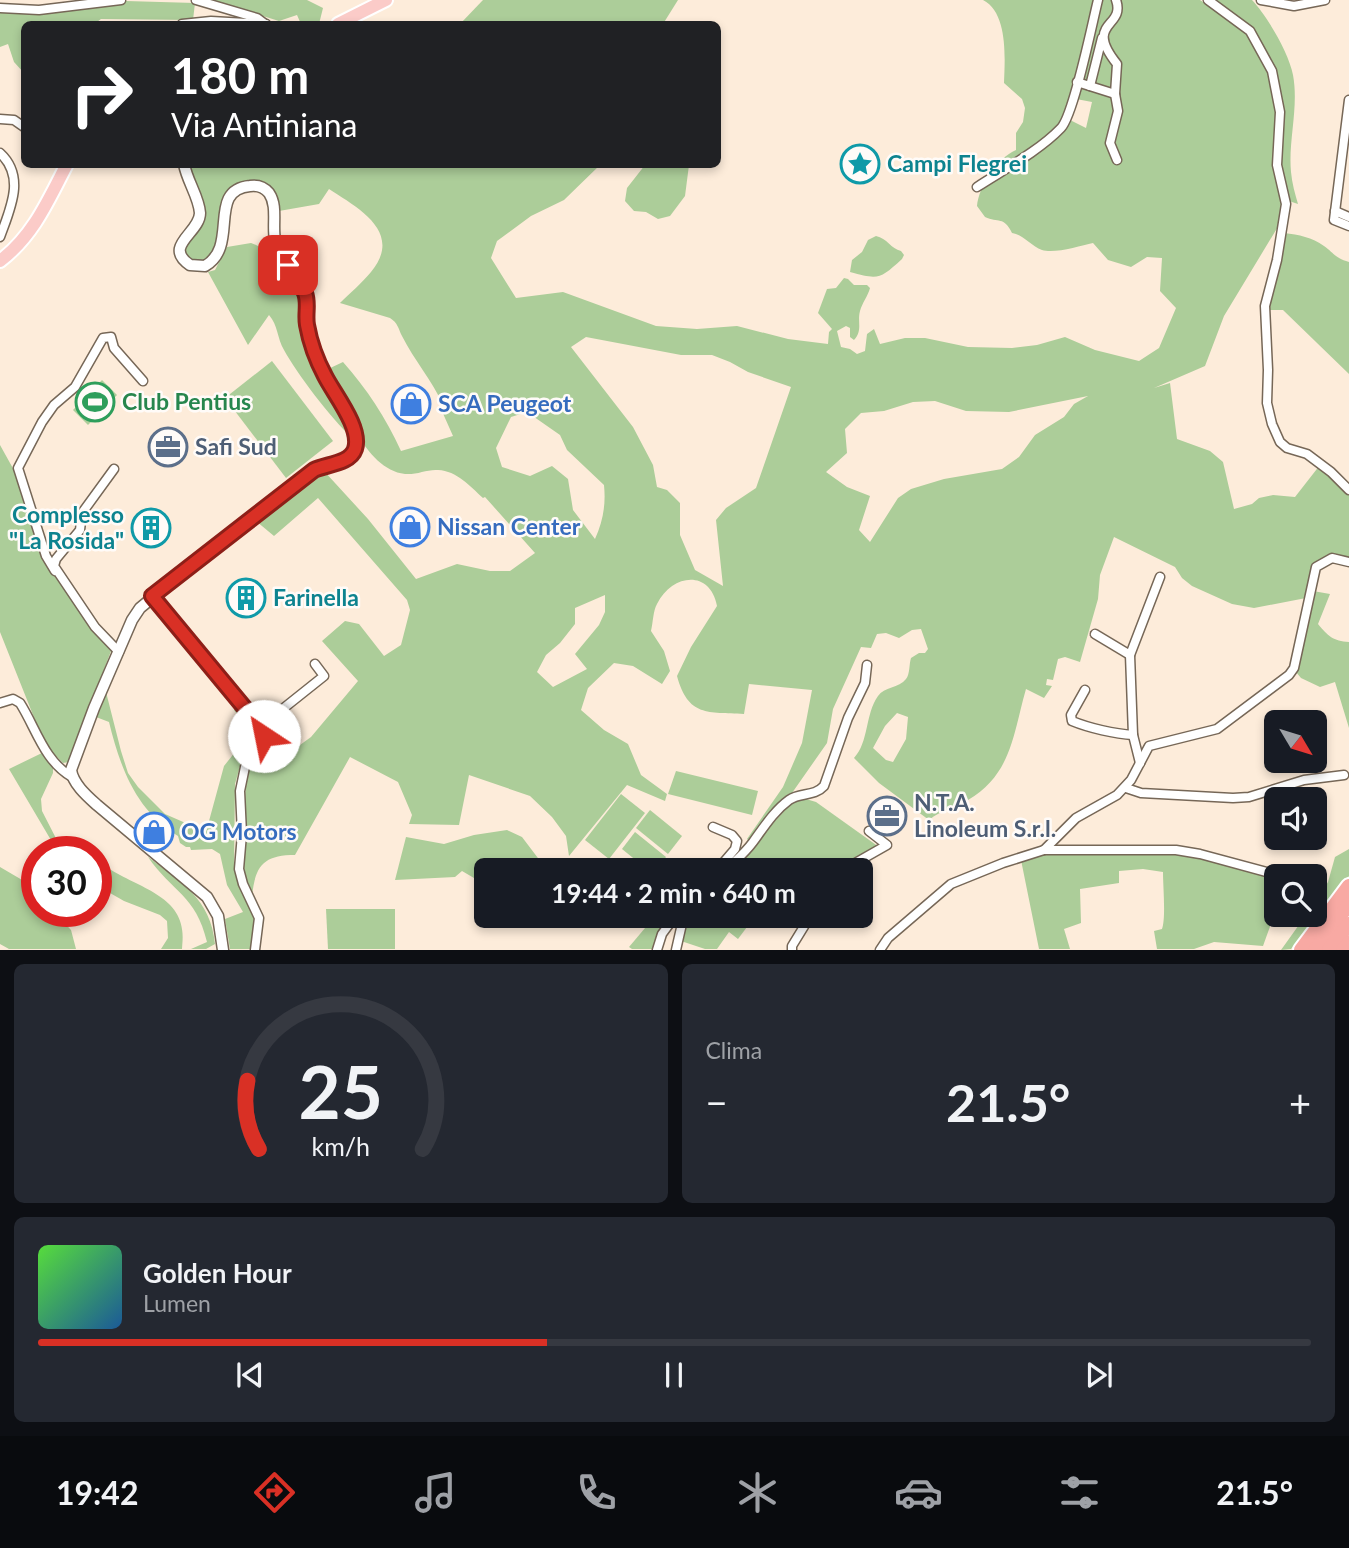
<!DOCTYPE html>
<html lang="it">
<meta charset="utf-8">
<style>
body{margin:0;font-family:Lato,sans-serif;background:#242831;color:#f1f3f6;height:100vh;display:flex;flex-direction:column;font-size:26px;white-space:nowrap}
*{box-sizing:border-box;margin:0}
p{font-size:23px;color:#9ea1a6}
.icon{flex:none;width:38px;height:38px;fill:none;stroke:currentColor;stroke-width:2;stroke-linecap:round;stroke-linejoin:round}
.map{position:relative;height:950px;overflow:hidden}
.panel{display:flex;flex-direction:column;gap:14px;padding:14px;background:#0d0f14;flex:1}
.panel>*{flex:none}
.hud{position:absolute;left:21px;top:21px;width:700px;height:147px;border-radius:10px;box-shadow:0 4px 10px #0003;background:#202124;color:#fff;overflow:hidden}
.needle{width:46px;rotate:128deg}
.fabs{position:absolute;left:1264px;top:710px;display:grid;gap:14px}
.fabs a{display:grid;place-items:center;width:63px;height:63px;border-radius:10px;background:#171b24;box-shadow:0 4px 10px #0003;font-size:35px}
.speed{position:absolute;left:21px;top:836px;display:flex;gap:14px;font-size:35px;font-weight:700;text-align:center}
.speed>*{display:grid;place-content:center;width:91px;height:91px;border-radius:50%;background:#171b24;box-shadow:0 4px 10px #0003;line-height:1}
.speed .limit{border:10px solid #d22;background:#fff;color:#111}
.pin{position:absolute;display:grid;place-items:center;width:60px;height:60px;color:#fff;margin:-30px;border-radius:14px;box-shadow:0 4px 10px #0006}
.me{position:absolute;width:77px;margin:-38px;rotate:326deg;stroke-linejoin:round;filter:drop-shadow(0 0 5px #0008)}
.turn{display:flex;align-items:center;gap:24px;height:147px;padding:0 35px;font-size:32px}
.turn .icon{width:91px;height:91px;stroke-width:2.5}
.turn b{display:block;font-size:49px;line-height:60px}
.big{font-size:52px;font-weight:700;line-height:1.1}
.panel .card{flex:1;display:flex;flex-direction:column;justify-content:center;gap:10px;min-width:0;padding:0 24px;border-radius:10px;background:#242831}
.panel .dial{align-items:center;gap:0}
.dial svg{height:182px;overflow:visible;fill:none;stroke:#363941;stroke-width:7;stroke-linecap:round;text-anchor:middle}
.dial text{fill:#f1f3f6;stroke:none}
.song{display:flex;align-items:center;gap:21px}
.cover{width:84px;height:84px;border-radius:10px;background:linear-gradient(135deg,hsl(110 70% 55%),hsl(210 70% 35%))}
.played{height:7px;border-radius:4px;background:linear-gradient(90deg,#d93025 40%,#363941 40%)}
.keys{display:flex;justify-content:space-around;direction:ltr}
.heat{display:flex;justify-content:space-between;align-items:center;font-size:38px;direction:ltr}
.panel .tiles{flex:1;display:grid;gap:14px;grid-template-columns:1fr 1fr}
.card:last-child{grid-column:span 2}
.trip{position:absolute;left:474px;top:858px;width:399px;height:70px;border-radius:10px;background:#171b24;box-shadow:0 4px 10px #0003;font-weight:700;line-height:70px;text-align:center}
.tab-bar{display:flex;height:112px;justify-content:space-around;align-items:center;background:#090b0e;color:#9ea1a6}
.tab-bar .icon{width:49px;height:49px}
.tab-bar .active{color:#d93025}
.tab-bar b{font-size:32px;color:#f1f3f6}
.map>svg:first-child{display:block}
.green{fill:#accd99;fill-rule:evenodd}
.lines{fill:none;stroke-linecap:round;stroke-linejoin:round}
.minor-casing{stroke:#766757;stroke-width:11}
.tertiary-casing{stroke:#766757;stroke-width:13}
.primary-casing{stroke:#fff;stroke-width:16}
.motorway-casing{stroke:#fff;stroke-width:18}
.minor{stroke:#fff;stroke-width:8}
.tertiary{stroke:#fff;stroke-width:10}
.primary{stroke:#fbcbc8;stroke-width:12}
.motorway{stroke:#f8a9a3;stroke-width:14}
.route-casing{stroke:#8d1f18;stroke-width:18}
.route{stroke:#d93025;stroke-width:12}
.labels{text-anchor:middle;stroke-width:5;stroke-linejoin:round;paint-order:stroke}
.culture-label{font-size:23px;font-weight:bold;fill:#0d838f;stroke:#fffbf8;text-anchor:start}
.leisure-label{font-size:23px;font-weight:bold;fill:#27864d;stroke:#fffbf8;text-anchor:start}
.shop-label{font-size:23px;font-weight:bold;fill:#366cbe;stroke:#fffbf8;text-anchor:start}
.service-label{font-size:23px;font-weight:bold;fill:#4e5e75;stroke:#fffbf8;text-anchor:start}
</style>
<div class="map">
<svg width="1349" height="950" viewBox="0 0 1349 950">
<rect width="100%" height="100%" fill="#fdecda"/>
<g class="green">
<path d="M211,0H307L323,8L319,24H301L297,15L279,21Z"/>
<path d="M483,0H678L663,24H460Z"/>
<path d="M983,0H1200L1243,28L1265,62L1278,115L1274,143L1275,177L1283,198L1279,225L1224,316L1205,366L1154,388L1170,383L1177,439L1210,451L1223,462L1234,509L1252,504L1259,498L1273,495L1295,497L1320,465L1339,486L1349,493V560L1328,555C1311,565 1310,579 1306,598L1254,608L1232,604L1192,586L1182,578L1175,567L1114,537L1100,575L1098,599L1080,662L1065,657L1058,659L1053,680L1047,679L1046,685L1052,686L1044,698L1026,689C1013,734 1012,774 968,800C955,808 941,810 929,820L879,783L854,758C869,742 865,714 878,696C884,687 899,688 906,679C910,674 909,664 911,658L919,653H925L928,649L921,629L912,630L899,638L886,633L877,634L871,648L861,647L833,709L827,743L792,793L750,842L747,839L783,787L802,743L812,690L749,684L744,714C708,712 688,717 677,676L691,647L717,606C710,569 672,574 657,604C653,611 653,623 651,631L664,651L670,671L662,684L633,666L614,663L588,688L581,710L604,730L628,744L641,775L667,794L665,801L627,785L569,856L566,836L552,817L530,796L469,775L459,825L409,824L412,815L398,782L350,757L295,855C263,855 255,866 252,897C237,871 245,811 246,780L250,768L289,753L311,737L358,681L322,641L345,621L359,624L384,656L401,645L410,610L407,600L318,498L274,536L256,521L314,476L324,471L368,519L416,579L457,564L490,571H510L535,553L485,497L483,498C470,486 457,471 438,470C427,469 417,475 405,474C364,469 343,404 326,370L343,362C367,389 386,418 401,451L453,436L441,409L443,405C432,380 414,360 402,336C398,328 398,323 390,318L340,303C350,293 362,283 371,272C404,232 358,208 329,189L319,204L279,211L275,195L258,182C191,185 242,243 199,262L190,259L185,251C188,238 194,237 200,227C206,214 192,179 188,165H600L564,200L531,216L497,241L491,258L516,298L563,292L656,326L697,329L737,326L788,339L828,344L829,332L832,329L818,313L827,289L836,288L844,278L848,279L854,285H867L870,288C868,296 862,303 860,311C857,322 863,330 854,340L850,337V328L846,326L837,331L841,347L850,349L857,354L865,351L867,334L874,329L880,344L905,338H925L968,347L1012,348L1037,345L1065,337L1095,350L1139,361L1159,348L1176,308L1160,291L1162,258L1147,257L1131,267L1108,260L1093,243C1080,246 1054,254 1042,250C1031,246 1024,235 1012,233C1004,216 998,223 985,217L977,206C979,186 997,158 1016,150V133L1023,122L1025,108L1022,99L1004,83C1005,57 1008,13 983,0ZM1071,98L1092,102L1086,128L1064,117ZM586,337L681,355H712L730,362L748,372L791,387L756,488L726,508L716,520L723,586L695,570L680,535V503L667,490L657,487L653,465L633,427L571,347ZM1088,396L1074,404L1064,417L1035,435L1019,457L1002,469L944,479L911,489L898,498L870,542L859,530L870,496L847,487L826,472L847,453L845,429L861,413L884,411L913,402L935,401L966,411L1009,412ZM527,412L560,435L567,450L604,485C606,505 603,521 595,539L573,510L568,479L552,466L530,476L502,467L496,448L511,417ZM605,595V612L599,625L575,654L587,669L553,687L537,672L546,655L560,643L575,624V608ZM897,713L908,717L906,739L893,762L886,760L873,748L885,726Z"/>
<path d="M1214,0H1252C1267,16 1289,53 1293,75C1299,107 1288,141 1291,172C1292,183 1295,194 1298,204L1289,201L1280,175L1273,67L1251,26Z"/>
<path d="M126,1L195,3L193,20L101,19L94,24H24V73L14,62L8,44L0,47V11L32,12Z"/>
<path d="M645,165H689L685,196L670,216L658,219L646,212L634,211L625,201L627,188Z"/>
<path d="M1284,233C1299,235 1312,237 1324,246C1335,254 1335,258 1349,262V374L1283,310H1270L1269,297Z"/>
<path d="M876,236C887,238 891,249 901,251L904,255L902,259C880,279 879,280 850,272L852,260L862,252L868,240Z"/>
<path d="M251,243C261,246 266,252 274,258C306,287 300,326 314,363C321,385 337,406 348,426L351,437C331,418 297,374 284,350C277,338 278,325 269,315L248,345L208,272L215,270L227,247Z"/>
<path d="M272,361L333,441L286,478L225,398Z"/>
<path d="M102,380L117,395L88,425L73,410Z"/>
<path d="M0,445L15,472L44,562L111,651L69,762L63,763L45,745L0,632Z"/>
<path d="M1313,591L1330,594L1318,624C1328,636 1333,641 1349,642V728L1335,682L1320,687L1301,678L1296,672Z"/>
<path d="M106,692L121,751L128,773L138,787L165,814L206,832L224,766L251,732L234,710L237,707L259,732L258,737L242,759L235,784L234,870L240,888L253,910L257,924L251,949H230L225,919L243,912L227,885L220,854L212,849L191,850L190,847H186L180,843L178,836C136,811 120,767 109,722L96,717Z"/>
<path d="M44,752L53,766V773L41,799L42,811L63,852H58L9,769Z"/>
<path d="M676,771L758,791L752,815L668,794Z"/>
<path d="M621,794L645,813L609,859L585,840Z"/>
<path d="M806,799L816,802L879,847L839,870H730L787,808L796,801Z"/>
<path d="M650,810L682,836L668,854L636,828Z"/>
<path d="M507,830L522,837L547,870H486V885L462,871L455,877L395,880L406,837L444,844L474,835Z"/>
<path d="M635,832L666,857L656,870H648L622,849Z"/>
<path d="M1349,849V876L1291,949L1281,950L1306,915H1314V905L1328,882L1335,857Z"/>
<path d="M1166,852L1199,856L1276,877V915H1278L1272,921L1263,946L1214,942L1194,949H1157L1154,931L1162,929C1166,918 1163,886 1163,872L1143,869L1119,871V883L1080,889L1081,923L1064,929L1070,949H1039L1021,860L1039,854Z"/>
<path d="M148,857C181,882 211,899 215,944L206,949H191L207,942C196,895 172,892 148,857Z"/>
<path d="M96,860C104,865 112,871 120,875C154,893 189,903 182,949H161L168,938L167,921L160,915L124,901L96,885Z"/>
<path d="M0,867L29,884L37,892V912H54L71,930L76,949H9L0,944Z"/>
<path d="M326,909H395V949H328Z"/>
<path d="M656,915H674L656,949H632L629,947Z"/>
<path d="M686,915H756L738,939L729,932L717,949H705L678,940Z"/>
</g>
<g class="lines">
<defs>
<g id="minor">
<path d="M196,0L257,18L265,24"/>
<path d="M1116,0C1126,28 1083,21 1117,64L1115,94L1118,111L1110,143L1117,160"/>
<path d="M1208,0L1250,31L1272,71L1280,112L1277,165L1286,204L1277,260L1265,306L1268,370L1267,403L1272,424L1280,442L1287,448L1307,454L1331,472L1349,490"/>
<path d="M1261,0L1294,6L1325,0"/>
<path d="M0,8L39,10L121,0"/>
<path d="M182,24L211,21L266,24"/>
<path d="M1077,82L1115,94"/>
<path d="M1090,86L1102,38"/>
<path d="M1349,100L1334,220L1349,226"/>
<path d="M0,119L14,120L24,127"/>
<path d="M0,153C26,177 10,209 0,237"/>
<path d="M977,187C1003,170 1039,151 1061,128C1074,114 1092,24 1098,0"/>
<path d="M1335,211L1349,217"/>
<path d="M114,469L82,513L80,530L56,559L54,566L95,627L119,652"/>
<path d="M55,571L46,556L18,468L42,422L54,405L75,387L103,338L111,337L114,348L143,381"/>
<path d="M152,596L264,733L245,767L240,791L242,834L239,869L243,884L259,918L255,950"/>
<path d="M1095,634L1130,655"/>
<path d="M1085,690L1071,715L1072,721C1089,728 1115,734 1133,735"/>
<path d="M0,703L13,699L20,703C36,728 44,761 72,777"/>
<path d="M260,727L324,676L315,664"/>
<path d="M1140,763L1133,735L1130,655L1160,577"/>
<path d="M1126,788L1141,793L1233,798L1249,797L1304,780L1344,775"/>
<path d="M713,827L732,835L737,841L735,849L717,870"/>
<path d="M1044,850H1176L1200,854L1285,877"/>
<path d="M726,870C735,861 745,853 753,842C764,827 774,811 789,800C800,792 814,797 824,786L848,718L865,683L867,665"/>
<path d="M843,870L887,845L869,831"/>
<path d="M657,950L662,934L676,915"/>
<path d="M676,950L684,915"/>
<path d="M792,950V946L811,915"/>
<path d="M880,950L888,938L951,884L1003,863L1044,850L1076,818L1117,795L1131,780L1149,746L1217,729L1289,675L1294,668L1316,567L1332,558L1349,562"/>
</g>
<path id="tertiary" d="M184,164C187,181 199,197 200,213C200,233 162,246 190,265L205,266C240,246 206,190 250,186C257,185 264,187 269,193C278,206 272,225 275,240C280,261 300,275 306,295C308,304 305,313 306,322C309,351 328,380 342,405C347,415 356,427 357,439C357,444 355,449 353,454L342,461L314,470L232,532L140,608L132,620L94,708L71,770C73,784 87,796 97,805L207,897L218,916L223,950"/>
<g id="primary">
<path d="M338,24L386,0"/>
<path d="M0,261C33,236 48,201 67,164"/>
</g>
<g id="motorway">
<path d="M1301,950L1349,886"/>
<path d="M1315,950L1349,904"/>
<path d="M1329,950L1349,924"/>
<path d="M1343,950L1349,943"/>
</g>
</defs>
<use href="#minor" class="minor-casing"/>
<use href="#tertiary" class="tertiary-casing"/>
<use href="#primary" class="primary-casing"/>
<use href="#motorway" class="motorway-casing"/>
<use href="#minor" class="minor"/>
<use href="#tertiary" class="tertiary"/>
<use href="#primary" class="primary"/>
<use href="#motorway" class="motorway"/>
</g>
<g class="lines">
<defs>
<path id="route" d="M264,736L263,730L152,596L314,470C326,464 350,464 355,449C362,428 334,394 325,376C317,361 310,342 307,325C305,314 309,303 305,293C301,283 294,274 288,265"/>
</defs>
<use href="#route" class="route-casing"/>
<use href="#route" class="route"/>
</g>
<defs>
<symbol id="sight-ring" viewBox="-11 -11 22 22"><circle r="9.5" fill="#fffbf8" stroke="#0f9aa8" stroke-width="1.5"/><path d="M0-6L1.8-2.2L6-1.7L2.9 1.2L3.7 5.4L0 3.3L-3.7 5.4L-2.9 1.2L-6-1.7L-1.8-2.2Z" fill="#0f9aa8"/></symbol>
<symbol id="stadium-ring" viewBox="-11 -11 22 22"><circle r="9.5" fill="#fffbf8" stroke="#2e9e5b" stroke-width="1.5"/><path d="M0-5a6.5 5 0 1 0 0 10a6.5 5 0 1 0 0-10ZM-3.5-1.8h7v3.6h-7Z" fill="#2e9e5b"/></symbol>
<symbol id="shop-ring" viewBox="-11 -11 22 22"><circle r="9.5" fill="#fffbf8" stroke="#3f7fe0" stroke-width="1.5"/><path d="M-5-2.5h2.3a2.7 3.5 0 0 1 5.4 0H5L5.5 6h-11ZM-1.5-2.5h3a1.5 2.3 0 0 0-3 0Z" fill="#3f7fe0"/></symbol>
<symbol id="office-ring" viewBox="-11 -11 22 22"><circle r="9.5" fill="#fffbf8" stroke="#5c6f8a" stroke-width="1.5"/><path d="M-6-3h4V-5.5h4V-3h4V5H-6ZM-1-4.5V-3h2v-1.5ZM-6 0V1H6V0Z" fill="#5c6f8a"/></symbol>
<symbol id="building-ring" viewBox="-11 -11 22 22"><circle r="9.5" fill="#fffbf8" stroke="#0f9aa8" stroke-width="1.5"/><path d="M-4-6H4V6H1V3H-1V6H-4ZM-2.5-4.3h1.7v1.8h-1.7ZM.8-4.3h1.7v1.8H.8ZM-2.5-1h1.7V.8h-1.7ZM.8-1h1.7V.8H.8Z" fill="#0f9aa8"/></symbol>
</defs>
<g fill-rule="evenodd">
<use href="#sight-ring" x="838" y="142" width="44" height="44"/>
<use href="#stadium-ring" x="73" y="380" width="44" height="44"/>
<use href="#shop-ring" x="389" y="382" width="44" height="44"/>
<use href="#office-ring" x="146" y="425" width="44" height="44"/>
<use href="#shop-ring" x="388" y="505" width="44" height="44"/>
<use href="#building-ring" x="129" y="506" width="44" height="44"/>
<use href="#building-ring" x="224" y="576" width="44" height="44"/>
<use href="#office-ring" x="865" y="794" width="44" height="44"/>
<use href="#shop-ring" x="132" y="810" width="44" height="44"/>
</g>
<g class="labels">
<g class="culture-label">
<text x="887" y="172">Campi Flegrei</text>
<text x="124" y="523" text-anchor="end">Complesso<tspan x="124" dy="26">"La Rosida"</tspan></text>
<text x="273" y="606">Farinella</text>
</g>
<g class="leisure-label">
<text x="122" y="410">Club Pentius</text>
</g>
<g class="shop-label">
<text x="438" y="412">SCA Peugeot</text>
<text x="437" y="535">Nissan Center</text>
<text x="181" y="840">OG Motors</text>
</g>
<g class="service-label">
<text x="195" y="455">Safi Sud</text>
<text x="914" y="811">N.T.A.<tspan x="914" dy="26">Linoleum S.r.l.</tspan></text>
</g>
</g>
</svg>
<div class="fabs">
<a><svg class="needle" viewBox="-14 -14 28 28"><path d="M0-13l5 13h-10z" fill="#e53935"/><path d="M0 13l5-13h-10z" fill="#9ea1a6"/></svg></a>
<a><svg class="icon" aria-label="sound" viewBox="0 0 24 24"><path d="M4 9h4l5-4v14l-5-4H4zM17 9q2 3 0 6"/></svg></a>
<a><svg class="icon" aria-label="search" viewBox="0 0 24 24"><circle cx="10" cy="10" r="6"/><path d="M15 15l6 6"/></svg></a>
</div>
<div class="speed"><div class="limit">30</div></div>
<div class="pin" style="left:288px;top:265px;background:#d93025"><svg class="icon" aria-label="arrive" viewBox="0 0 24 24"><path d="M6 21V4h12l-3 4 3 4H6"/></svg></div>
<svg class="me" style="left:264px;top:736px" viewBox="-20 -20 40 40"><circle r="19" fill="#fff"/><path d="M0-13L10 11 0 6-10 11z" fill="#d93025"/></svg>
<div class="trip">19:44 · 2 min · 640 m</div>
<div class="hud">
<div class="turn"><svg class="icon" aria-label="right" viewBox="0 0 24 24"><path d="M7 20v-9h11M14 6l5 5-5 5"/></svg><div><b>180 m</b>Via Antiniana</div></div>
</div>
</div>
<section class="panel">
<div class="tiles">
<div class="card dial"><svg viewBox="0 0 100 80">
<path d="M14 69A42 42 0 1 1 86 69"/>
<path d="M14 69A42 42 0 0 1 9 39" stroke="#d93025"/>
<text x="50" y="56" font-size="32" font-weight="700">25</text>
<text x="50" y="72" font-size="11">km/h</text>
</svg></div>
<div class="card"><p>Clima</p>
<div class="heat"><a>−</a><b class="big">21.5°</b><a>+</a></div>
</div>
<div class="card">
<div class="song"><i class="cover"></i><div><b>Golden Hour</b><p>Lumen</p></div></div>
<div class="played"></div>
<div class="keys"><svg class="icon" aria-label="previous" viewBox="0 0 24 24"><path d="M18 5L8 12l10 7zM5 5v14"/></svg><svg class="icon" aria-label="pause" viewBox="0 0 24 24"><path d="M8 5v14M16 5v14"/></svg><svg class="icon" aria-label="next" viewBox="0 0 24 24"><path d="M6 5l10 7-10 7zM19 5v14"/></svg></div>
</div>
</div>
</section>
<nav class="tab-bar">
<b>19:42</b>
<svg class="icon active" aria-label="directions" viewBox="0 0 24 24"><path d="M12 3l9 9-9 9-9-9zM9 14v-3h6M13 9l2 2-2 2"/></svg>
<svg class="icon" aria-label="music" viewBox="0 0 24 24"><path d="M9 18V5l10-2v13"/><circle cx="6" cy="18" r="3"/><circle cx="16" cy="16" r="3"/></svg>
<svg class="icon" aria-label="phone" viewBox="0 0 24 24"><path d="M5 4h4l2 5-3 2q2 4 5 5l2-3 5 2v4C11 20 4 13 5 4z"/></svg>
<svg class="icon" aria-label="climate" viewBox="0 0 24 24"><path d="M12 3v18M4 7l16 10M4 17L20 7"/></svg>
<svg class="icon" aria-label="car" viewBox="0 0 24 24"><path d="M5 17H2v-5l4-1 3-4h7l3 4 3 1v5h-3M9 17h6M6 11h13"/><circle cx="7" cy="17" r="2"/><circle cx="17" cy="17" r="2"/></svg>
<svg class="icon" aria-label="filters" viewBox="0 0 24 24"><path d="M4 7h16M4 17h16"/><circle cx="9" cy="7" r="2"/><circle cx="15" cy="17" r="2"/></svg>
<b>21.5°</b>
</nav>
